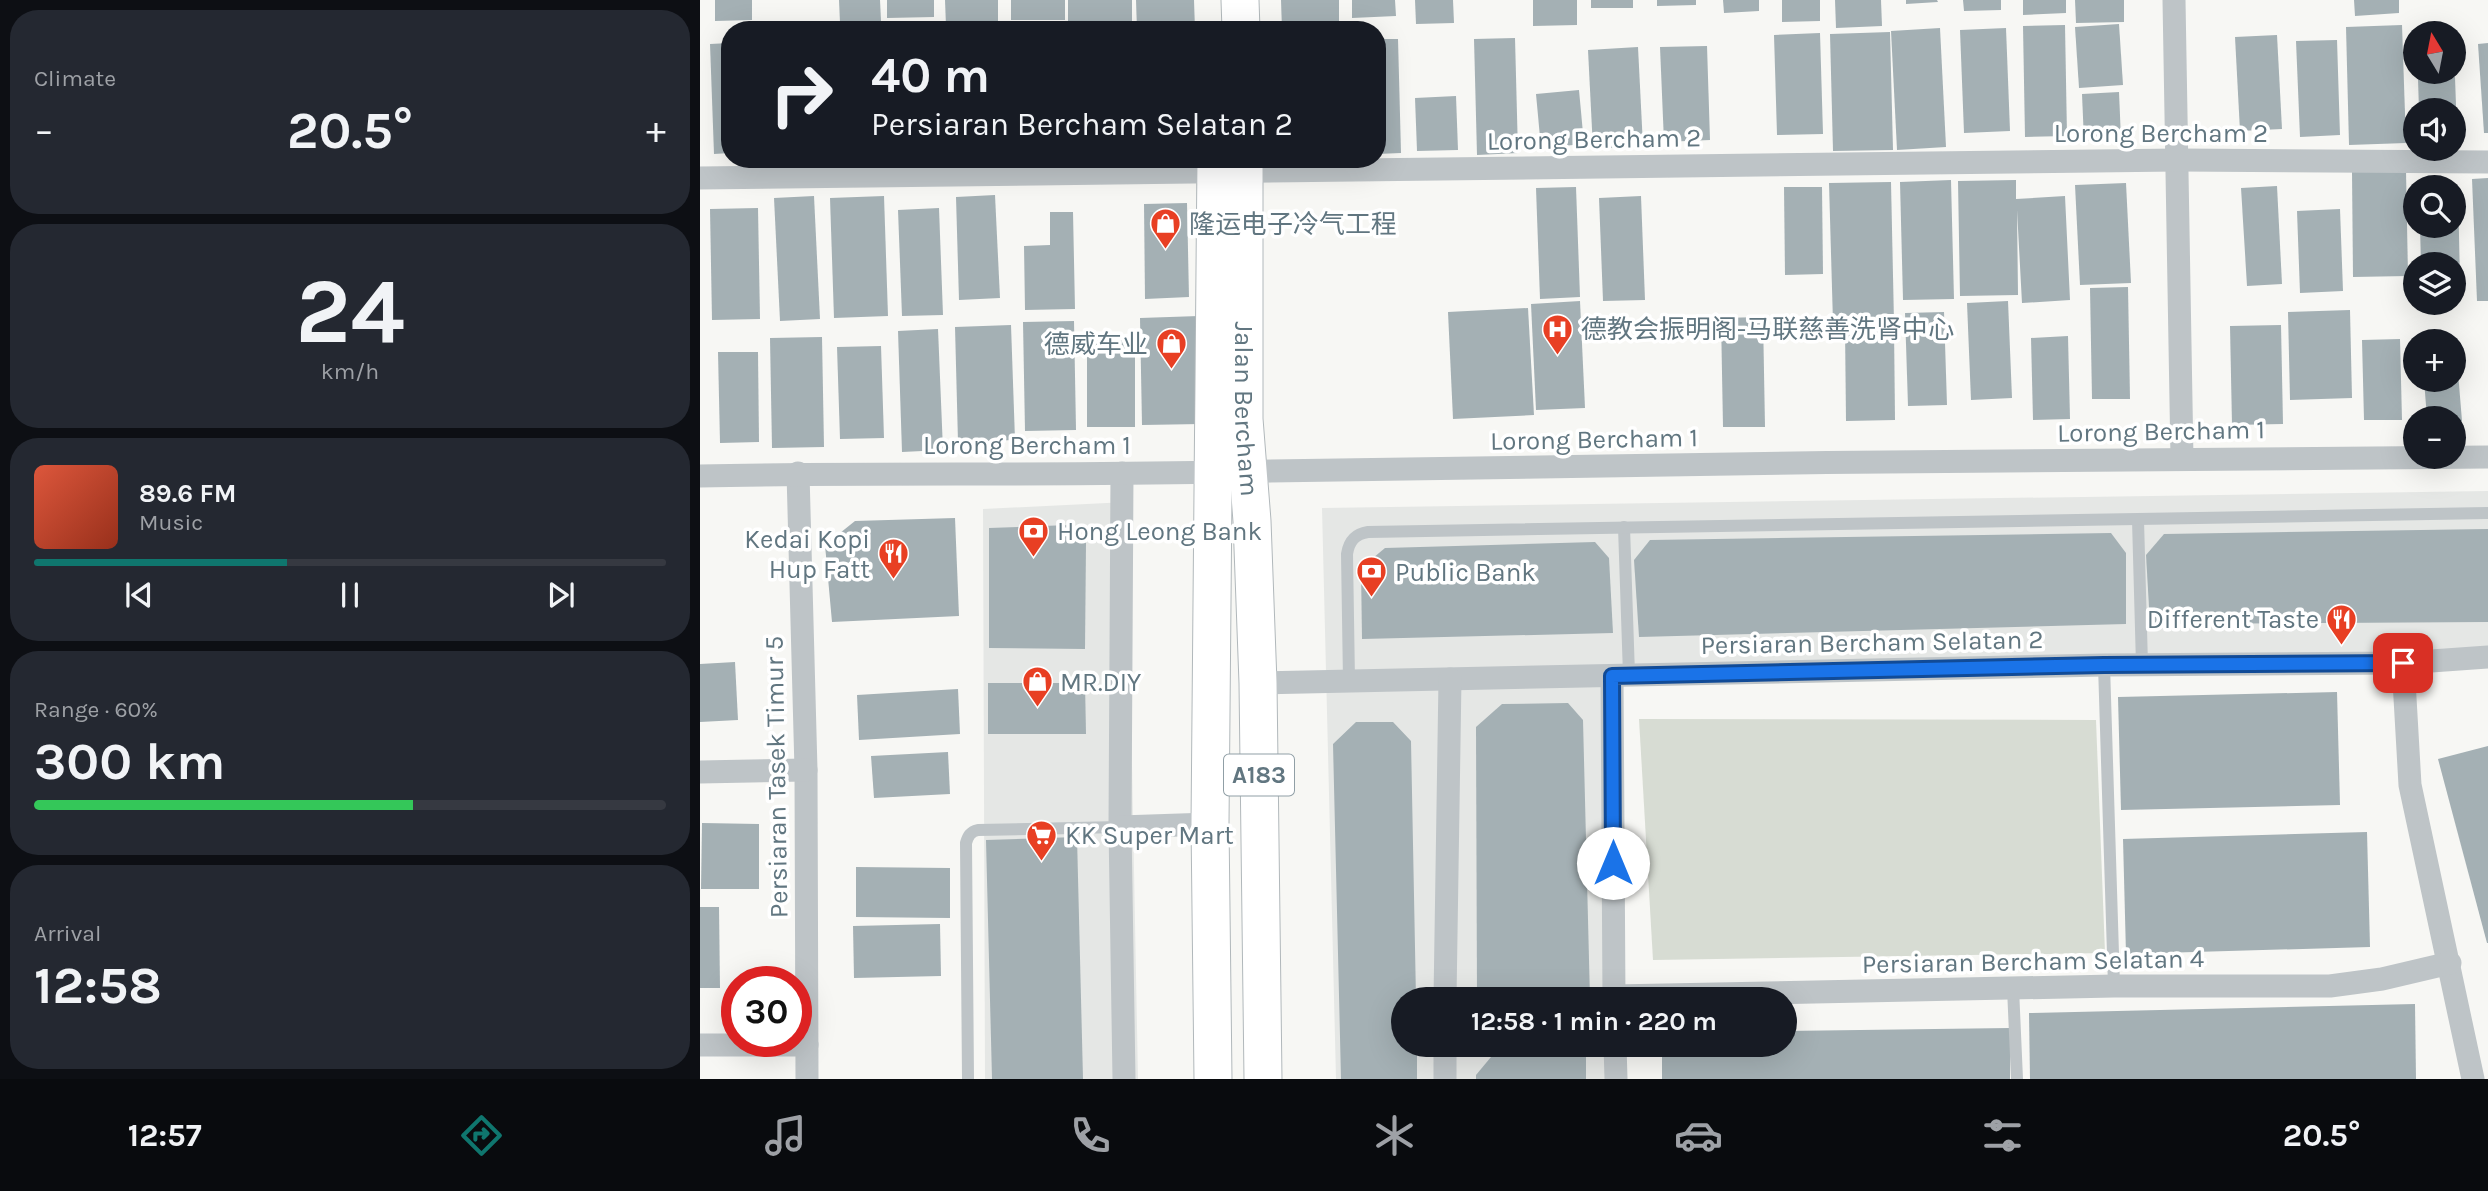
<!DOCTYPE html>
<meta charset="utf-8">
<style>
body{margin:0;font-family:Karla,"Noto Sans SC",sans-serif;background:#242831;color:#f1f3f6;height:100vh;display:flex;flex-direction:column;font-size:26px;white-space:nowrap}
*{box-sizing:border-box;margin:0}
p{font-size:23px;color:#9ea1a6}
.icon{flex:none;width:38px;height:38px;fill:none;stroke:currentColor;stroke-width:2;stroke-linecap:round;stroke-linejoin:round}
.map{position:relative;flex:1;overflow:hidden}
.sheet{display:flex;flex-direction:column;gap:10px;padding:10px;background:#0d0f14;width:700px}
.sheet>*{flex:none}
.guide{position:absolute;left:21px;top:21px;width:665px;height:147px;border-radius:28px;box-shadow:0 7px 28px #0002;background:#171b24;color:#f1f3f6;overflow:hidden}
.needle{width:46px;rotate:350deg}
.buttons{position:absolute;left:1703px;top:21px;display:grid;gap:14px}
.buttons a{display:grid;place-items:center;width:63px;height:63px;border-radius:50%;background:#171b24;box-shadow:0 7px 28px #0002;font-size:35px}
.speed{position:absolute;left:21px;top:966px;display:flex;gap:14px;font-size:35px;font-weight:700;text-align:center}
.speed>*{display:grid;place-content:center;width:91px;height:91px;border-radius:50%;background:#171b24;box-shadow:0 7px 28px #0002;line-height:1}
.speed .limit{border:10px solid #d22;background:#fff;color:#111}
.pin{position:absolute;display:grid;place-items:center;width:60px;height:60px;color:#fff;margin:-30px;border-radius:14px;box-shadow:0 4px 10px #0006}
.me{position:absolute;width:77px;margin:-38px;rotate:0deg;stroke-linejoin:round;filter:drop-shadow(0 0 5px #0008)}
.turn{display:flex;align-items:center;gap:24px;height:147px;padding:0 35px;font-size:32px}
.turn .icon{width:91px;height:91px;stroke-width:2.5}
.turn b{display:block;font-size:49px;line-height:60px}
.big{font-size:52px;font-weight:700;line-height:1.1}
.sheet .tile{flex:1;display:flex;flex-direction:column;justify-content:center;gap:10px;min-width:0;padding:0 24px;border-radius:28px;background:#242831}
.sheet .dial{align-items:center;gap:0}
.dial b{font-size:91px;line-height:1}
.song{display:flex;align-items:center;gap:21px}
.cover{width:84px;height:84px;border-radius:10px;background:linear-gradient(135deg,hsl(10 70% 55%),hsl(10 70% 35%))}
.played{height:7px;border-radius:4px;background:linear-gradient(90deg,#0f766e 40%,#363941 40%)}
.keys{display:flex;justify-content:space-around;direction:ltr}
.heat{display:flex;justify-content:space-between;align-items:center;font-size:38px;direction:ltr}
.charge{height:10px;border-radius:5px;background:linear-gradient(90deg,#34c759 60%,#363941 0)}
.trip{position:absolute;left:691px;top:987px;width:406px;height:70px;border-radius:35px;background:#171b24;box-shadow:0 7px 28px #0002;font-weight:700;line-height:70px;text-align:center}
.dock{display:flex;height:112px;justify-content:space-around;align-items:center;background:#090b0e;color:#9ea1a6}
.dock .icon{width:49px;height:49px}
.dock .active{color:#0f766e}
.dock b{font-size:32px;color:#f1f3f6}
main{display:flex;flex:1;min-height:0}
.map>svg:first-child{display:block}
.built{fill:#e5e7e5}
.park{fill:#d7dcd3}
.building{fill:#a4b0b4}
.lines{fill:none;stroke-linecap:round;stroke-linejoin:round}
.primary-casing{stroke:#b1b8bb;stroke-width:39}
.service{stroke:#bec4c7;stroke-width:12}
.minor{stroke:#bec4c7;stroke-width:23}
.primary{stroke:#fff;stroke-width:37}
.route-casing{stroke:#114b97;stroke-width:18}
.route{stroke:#1a73e8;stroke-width:12}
.labels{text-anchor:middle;stroke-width:7;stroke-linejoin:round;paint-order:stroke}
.shield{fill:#fff;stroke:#909fa6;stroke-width:2}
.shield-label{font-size:24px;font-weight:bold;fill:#617680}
.street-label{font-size:26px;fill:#617680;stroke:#fff}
.poi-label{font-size:26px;fill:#617680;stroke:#fff;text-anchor:start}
</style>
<main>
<section class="sheet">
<div class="tile"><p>Climate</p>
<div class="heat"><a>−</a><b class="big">20.5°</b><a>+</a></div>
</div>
<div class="tile dial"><b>24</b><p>km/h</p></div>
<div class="tile">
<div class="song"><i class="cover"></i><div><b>89.6 FM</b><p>Music</p></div></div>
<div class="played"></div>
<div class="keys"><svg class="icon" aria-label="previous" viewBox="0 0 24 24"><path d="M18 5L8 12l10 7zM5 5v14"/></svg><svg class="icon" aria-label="pause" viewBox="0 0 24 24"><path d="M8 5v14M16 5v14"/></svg><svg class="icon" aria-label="next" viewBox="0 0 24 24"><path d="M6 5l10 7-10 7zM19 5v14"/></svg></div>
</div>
<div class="tile"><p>Range · 60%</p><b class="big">300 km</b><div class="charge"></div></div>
<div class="tile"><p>Arrival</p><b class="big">12:58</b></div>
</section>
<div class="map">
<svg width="1788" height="1079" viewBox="0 0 1788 1079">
<rect width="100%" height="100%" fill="#f7f7f4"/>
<g class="built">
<path d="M1788,491V661L916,678L919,999H704V1045H919L920,1079H636L622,508Z"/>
<path d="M427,502L438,1079H285L283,509Z"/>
</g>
<path class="park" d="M939,719L1396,720L1405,953L953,960Z"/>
<g class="building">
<path d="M15,0H52V20L15,21Z"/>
<path d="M139,0H180L181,21L140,23Z"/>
<path d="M187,0H234V17L187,18Z"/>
<path d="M245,0H298V24L246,26Z"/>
<rect x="311" y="0" width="54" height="20"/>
<rect x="368" y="0" width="64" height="30"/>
<path d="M436,0H494L495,30H437Z"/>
<path d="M581,0H639V30H582Z"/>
<path d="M652,0H695L696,16L652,18Z"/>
<path d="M715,0H753L754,23L716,24Z"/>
<path d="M833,0H877V25L833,26Z"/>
<rect x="891" y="0" width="42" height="8"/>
<path d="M957,0H996V5L957,6Z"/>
<path d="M1023,0H1059V11L1024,13Z"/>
<path d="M1082,0H1120V21L1082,22Z"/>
<path d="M1135,0H1181L1182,26L1136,28Z"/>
<path d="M1206,0H1237L1238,2L1206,4Z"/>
<path d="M1263,0H1301V10L1264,11Z"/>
<path d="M1323,0H1366V13L1323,15Z"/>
<path d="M1375,0H1424V22L1376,23Z"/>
<path d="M1654,0H1699V13L1655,16Z"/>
<path d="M1419,24L1423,85L1379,88L1375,27Z"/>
<path d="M1365,25L1367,136L1325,137L1323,26Z"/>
<path d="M1702,25L1706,143L1649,145L1646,27Z"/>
<path d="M1240,28L1246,147L1197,150L1191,31Z"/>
<path d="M1306,28L1310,131L1264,133L1260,30Z"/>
<path d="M1190,32L1193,150L1133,151L1130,34Z"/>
<path d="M1120,33L1123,134L1077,135L1074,35Z"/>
<path d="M1577,35L1582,129L1540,131L1535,37Z"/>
<path d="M815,38L818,153L777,155L774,39Z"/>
<path d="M677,39H698L701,153L677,154Z"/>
<path d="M1637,40L1640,135L1600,137L1596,41Z"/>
<path d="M30,43V153L14,154L10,44Z"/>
<path d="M1788,43V133H1784L1778,44Z"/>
<path d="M1007,46L1010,140L964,142L960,47Z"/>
<path d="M938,47L943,146L893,149L888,50Z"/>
<path d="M1755,77L1757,134H1754V110H1719L1718,79Z"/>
<path d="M879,90L884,144L841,148L836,94Z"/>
<path d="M1419,92L1421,139L1384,141L1382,94Z"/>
<path d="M756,96L758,150L717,151L715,98Z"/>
<path d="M136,159H184V167L136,168Z"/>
<path d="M1706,171L1708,276L1653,277L1652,172Z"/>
<path d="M1788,178V301H1777L1772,179Z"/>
<path d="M1251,180L1254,299L1203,300L1200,182Z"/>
<path d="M1316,180V199L1365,196L1370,300L1322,303L1317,210L1318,295L1260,296L1258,181Z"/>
<path d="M1191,182L1194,322L1133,323L1129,183Z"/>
<path d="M1426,183L1431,283L1380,285L1375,185Z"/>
<path d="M1577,186L1582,284L1547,286L1541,188Z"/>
<path d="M876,187L880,297L840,299L836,188Z"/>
<path d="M1084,187H1122L1123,274L1085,275Z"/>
<path d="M1754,188H1758L1760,282H1754V264H1721L1720,226H1754Z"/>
<path d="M295,195L300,298L259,300L256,197Z"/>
<path d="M114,196L120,319L80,321L74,198Z"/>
<path d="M184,196L188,316L134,318L130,198Z"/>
<path d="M941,196L945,300L903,301L899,198Z"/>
<path d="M487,203L489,297L445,299L444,204Z"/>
<path d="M58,208L60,319L12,320L10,209Z"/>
<path d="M239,208L243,315L202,316L198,210Z"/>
<path d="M1640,209L1643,291L1600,293L1597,211Z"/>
<path d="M350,212H373L375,309L325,310L324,246L350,245Z"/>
<path d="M1428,287L1430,399H1392L1390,288Z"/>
<path d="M880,301L885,408L836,410L831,304Z"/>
<path d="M1308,301L1312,398L1271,400L1267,303Z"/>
<path d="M828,308L834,415L753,419L748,312Z"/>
<path d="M1650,310L1652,398L1590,400L1588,312Z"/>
<path d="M1244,312L1247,405L1208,406L1205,313Z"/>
<path d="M499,316L501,424L442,425L440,318Z"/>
<path d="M1063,317L1065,427H1023L1021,318Z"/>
<path d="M374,321L376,430L325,431L323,322Z"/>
<path d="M311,325L315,440L258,442L255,327Z"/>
<path d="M1581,325L1583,424L1532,425L1530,326Z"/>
<path d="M1145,327H1194L1195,420L1146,421Z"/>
<path d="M238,329L243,450L202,452L198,331Z"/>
<path d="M1368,336L1370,419L1333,420L1331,338Z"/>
<path d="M122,337L124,447L72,448L70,338Z"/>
<rect x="387" y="338" width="48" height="89"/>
<path d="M1700,339L1702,420H1664L1662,340Z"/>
<path d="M181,346L184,438L140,439L137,347Z"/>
<path d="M1754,348H1756L1762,421L1754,422V418H1727L1724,380H1754Z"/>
<path d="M18,352H58L59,442L20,443Z"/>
<path d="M255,518L259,616L132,622L125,545L155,521Z"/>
<path d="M369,525L386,543L385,649L289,648V528Z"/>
<path d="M1788,529V622L1450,624L1446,555L1464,534Z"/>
<path d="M1411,533L1426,553V624L939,637L934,560L950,540Z"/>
<path d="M895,542L909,558L913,633L662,639L661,568L685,548Z"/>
<path d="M35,662L38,720L0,722V664Z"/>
<path d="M288,683H385L386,734H288Z"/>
<path d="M258,689L260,734L159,740L157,695Z"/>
<path d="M1637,692L1640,805L1421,810L1418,697Z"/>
<path d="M868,703L883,720L890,999H777L776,727L802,704Z"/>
<path d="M656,722H693L711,741L716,999H704V1045H717V1079H641L633,744Z"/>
<path d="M1788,746V943H1787L1738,759Z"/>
<path d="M248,752L250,794L174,798L171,756Z"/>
<path d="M2,823L59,824V889H1Z"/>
<path d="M1667,832L1670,947L1426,954L1423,839Z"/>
<path d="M377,837L383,1079H292L286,840Z"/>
<path d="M156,867L250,868V918L156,917Z"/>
<path d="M0,907H19L20,988H0Z"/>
<path d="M240,924L241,976L154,978L153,926Z"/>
<path d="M1715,1004L1716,1079H1330L1329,1013Z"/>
<path d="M1310,1028V1079H962V1045H1085V1031Z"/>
<path d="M886,1053V1079H776V1075L791,1057Z"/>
</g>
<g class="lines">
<defs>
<g id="primary">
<path d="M540,0L541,30"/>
<path id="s1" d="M544,159V419L552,521L558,683L563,1079"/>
<path d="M513,1079L510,824L516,159"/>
</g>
</defs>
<use href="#primary" class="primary-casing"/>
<g class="service">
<path d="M1438,520L1442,665"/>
<path d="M924,527L929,675"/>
<path d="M1404,665L1414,986"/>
<path d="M649,681L647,554C649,541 655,534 668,532L1788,513"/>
<path d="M1313,988L1317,1079"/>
<path d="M745,1049L839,1045"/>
<path d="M268,1079L266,843C268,836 270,832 278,830L420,827"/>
</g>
<g class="minor">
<path d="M1474,0L1482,459"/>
<path d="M0,178L1478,160L1788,162"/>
<path d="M98,473L106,770L107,1079"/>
<path d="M422,473L420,827L424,1079"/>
<path d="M0,476C171,472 341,476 512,472C937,464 1363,459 1788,457"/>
<path d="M1703,663L1710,785L1773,1079"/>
<path d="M912,676L914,999"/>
<path d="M558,683L1404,665L1703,663L1788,657"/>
<path d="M0,772L106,770"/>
<path d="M420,827L510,824"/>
<path d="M914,996L1414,986H1630L1682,979L1750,963"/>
<path d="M745,999L750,679"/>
<path d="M0,1045H107"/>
<path d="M745,1045V1079"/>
<path d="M915,1045L916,1079"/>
</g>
<use href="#primary" class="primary"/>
</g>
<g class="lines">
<defs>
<path id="route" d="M913,863L912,676L1404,665L1703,663"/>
</defs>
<use href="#route" class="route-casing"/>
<use href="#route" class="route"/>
</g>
<defs>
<symbol id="shop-pin" viewBox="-11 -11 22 30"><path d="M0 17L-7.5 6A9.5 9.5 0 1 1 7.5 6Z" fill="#e83f23" stroke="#fff"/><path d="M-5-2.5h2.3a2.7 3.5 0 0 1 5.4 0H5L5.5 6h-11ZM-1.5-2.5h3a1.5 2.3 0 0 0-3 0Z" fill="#fff"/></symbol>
<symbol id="hospital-pin" viewBox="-11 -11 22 30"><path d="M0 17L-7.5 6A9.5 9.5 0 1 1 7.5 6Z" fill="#e83f23" stroke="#fff"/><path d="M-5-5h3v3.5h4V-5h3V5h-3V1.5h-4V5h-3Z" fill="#fff"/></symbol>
<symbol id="bank-pin" viewBox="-11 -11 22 30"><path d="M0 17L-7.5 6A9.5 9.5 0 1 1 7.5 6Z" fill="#e83f23" stroke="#fff"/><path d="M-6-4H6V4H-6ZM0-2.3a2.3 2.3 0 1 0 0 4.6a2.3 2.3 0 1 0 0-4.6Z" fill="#fff"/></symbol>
<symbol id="restaurant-pin" viewBox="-11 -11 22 30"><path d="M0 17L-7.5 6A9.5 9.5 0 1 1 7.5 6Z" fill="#e83f23" stroke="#fff"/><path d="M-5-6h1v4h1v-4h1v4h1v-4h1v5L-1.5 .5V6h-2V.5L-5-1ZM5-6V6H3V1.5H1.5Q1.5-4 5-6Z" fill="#fff"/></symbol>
<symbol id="supermarket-pin" viewBox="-11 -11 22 30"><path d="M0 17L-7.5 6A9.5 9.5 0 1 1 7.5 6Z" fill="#e83f23" stroke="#fff"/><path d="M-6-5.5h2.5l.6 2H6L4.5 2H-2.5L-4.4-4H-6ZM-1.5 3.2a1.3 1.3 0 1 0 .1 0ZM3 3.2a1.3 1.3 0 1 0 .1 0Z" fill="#fff"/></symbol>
</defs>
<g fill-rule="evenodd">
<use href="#shop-pin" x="448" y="206" width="35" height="47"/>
<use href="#hospital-pin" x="840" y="312" width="35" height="47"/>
<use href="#shop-pin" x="454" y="326" width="35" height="47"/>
<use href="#bank-pin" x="316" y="514" width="35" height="47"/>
<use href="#restaurant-pin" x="176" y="536" width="35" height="47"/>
<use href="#bank-pin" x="654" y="554" width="35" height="47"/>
<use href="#restaurant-pin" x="1624" y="602" width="35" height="47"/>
<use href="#shop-pin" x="320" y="664" width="35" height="47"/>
<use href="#supermarket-pin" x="324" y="818" width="35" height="47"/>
</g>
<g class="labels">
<rect class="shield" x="524" y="754.5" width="70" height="41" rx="5"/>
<g class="shield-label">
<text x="559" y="783">A183</text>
</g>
<g class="street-label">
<text x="1461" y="142">Lorong Bercham 2</text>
<text transform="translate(894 139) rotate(-1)" y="9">Lorong Bercham 2</text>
<text dy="9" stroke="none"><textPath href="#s1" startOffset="250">Jalan Bercham</textPath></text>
<text transform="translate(1461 431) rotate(-1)" y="9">Lorong Bercham 1</text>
<text transform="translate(894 439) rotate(-1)" y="9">Lorong Bercham 1</text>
<text x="327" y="454">Lorong Bercham 1</text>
<text transform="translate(1172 642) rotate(-1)" y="9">Persiaran Bercham Selatan 2</text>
<text transform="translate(76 777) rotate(-91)" y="9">Persiaran Tasek Timur 5</text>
<text transform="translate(1333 961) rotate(-1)" y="9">Persiaran Bercham Selatan 4</text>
</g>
<g class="poi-label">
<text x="489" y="233">隆运电子冷气工程</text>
<text x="881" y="338">德教会振明阁-马联慈善洗肾中心</text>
<text x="448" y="353" text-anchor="end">德威车业</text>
<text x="357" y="540">Hong Leong Bank</text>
<text x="170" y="548" text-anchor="end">Kedai Kopi<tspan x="170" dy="30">Hup Fatt</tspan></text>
<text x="695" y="581">Public Bank</text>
<text x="1619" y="628" text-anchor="end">Different Taste</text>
<text x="360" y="691">MR.DIY</text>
<text x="365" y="844">KK Super Mart</text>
</g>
</g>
</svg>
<div class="buttons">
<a><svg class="needle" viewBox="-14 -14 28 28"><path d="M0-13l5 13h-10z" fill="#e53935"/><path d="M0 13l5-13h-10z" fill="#9ea1a6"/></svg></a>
<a><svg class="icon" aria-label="sound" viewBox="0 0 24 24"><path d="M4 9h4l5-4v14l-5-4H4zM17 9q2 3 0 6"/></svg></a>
<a><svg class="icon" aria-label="search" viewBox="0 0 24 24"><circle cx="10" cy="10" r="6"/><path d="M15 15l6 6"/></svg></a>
<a><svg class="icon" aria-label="layers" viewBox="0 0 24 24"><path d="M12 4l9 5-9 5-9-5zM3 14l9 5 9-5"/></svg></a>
<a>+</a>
<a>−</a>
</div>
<div class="speed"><div class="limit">30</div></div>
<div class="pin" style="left:1703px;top:663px;background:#d93025"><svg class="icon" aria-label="arrive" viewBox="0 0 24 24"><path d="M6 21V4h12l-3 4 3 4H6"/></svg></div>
<svg class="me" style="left:913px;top:863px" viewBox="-20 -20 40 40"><circle r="19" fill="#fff"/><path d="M0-13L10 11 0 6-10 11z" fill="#1a73e8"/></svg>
<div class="trip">12:58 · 1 min · 220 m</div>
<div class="guide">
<div class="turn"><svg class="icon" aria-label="right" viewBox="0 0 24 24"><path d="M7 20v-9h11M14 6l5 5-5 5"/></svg><div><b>40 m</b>Persiaran Bercham Selatan 2</div></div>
</div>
</div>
</main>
<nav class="dock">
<b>12:57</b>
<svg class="icon active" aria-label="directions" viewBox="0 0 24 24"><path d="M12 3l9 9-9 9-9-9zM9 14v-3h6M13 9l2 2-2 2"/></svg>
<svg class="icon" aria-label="music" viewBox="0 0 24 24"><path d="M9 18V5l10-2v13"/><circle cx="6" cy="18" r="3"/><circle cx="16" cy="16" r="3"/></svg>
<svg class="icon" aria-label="phone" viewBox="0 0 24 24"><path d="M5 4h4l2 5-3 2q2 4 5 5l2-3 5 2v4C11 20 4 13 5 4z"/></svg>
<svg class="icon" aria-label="climate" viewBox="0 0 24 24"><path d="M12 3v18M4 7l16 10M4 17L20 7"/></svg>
<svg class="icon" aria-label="car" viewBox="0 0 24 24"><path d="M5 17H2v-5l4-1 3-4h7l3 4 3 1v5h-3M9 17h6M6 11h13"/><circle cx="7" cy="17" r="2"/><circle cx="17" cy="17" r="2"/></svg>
<svg class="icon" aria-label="filters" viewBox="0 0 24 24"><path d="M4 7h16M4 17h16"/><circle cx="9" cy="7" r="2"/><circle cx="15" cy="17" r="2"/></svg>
<b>20.5°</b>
</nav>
